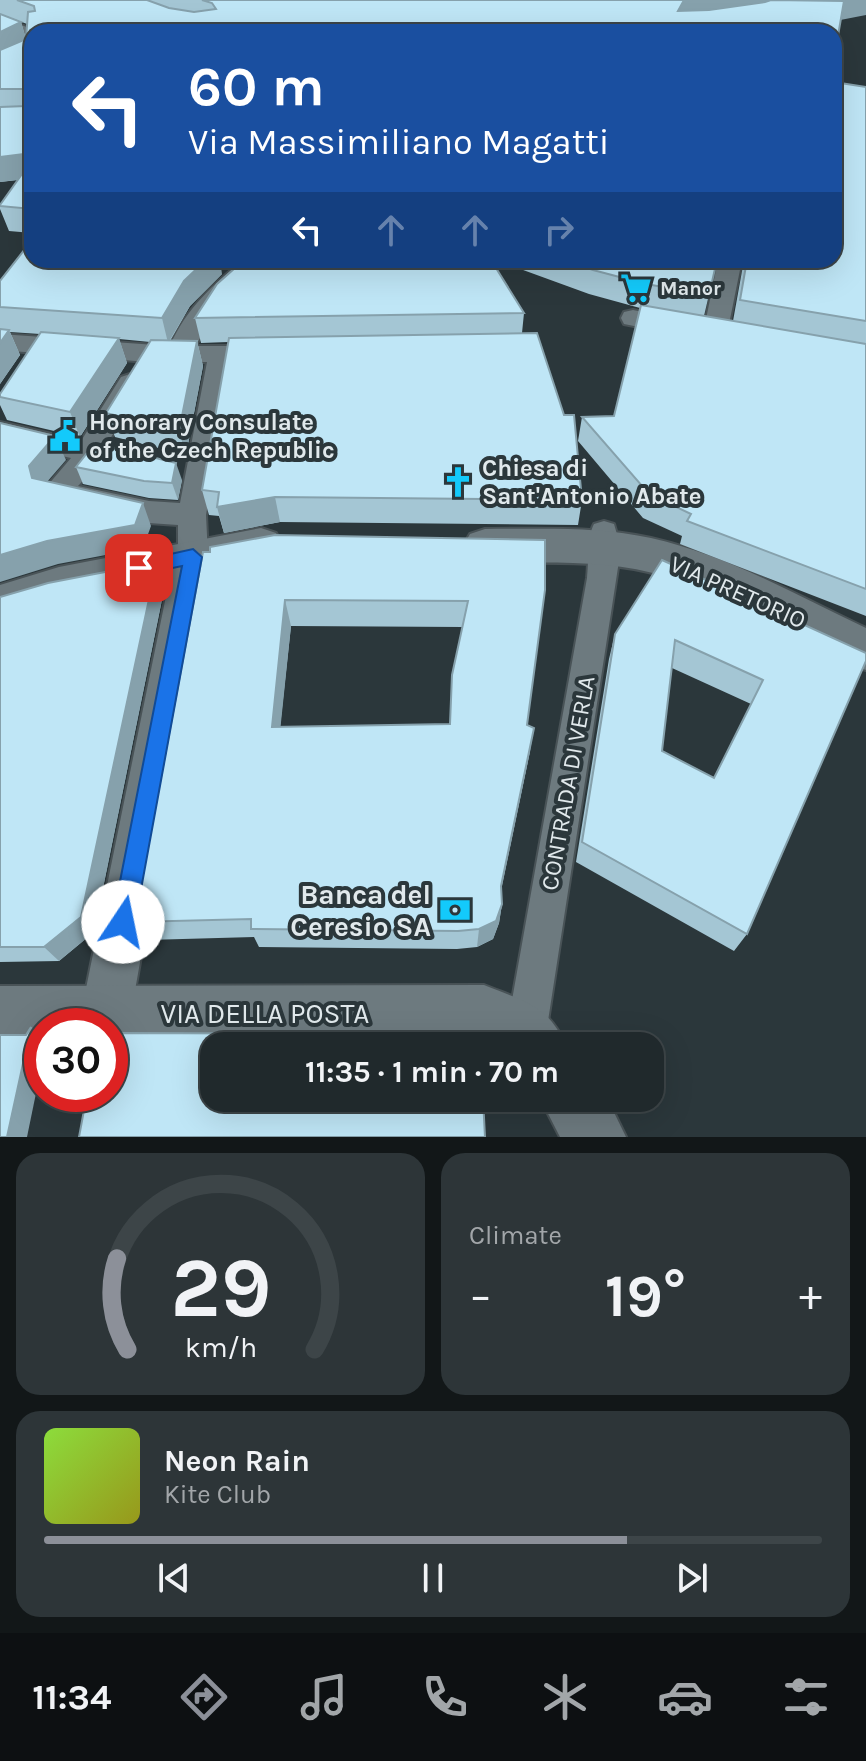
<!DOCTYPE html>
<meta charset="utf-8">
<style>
body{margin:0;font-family:Karla,sans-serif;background:#2d3538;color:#f1f3f6;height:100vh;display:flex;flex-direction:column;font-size:30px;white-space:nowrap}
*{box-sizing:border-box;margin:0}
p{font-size:26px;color:#a2a6a9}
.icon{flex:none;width:44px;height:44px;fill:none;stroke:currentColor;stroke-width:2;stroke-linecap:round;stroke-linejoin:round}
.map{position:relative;height:1137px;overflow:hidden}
.drawer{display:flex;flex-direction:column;gap:16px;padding:16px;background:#121718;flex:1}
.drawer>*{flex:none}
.guide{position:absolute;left:24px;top:24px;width:818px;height:244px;border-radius:24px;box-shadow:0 8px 32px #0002,0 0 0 2px #3d4548;background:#1a4fa0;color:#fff;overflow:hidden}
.speed{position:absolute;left:24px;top:1008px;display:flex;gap:16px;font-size:40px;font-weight:700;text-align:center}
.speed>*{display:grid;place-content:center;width:104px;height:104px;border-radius:50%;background:#20292c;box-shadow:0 8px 32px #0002,0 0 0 2px #3d4548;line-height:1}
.speed .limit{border:12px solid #d22;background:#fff;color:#111}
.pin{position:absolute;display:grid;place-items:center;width:68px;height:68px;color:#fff;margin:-34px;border-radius:16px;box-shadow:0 4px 12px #0006}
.me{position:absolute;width:88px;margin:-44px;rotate:11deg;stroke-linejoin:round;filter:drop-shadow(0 0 6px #0008)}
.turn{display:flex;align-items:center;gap:28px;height:168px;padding:0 32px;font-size:36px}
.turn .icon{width:104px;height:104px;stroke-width:2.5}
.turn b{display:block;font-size:56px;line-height:68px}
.lanes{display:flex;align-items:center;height:76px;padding:0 32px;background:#0003;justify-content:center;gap:40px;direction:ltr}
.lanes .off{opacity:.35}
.big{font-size:60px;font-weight:700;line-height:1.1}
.drawer .widget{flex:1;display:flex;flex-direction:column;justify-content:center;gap:12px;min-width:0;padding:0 28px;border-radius:24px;background:#2d3538}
.drawer .dial{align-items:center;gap:0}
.dial svg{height:208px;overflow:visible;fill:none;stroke:#3d4548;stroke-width:7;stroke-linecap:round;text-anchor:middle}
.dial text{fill:#f1f3f6;stroke:none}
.song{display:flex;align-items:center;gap:24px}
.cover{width:96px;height:96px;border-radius:12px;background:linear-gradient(135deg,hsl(90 70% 55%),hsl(60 70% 35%))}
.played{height:8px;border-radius:4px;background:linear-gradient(90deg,#8c9099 75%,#3d4548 75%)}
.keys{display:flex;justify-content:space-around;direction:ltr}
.heat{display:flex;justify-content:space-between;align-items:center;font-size:44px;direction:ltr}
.drawer .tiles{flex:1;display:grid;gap:16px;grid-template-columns:1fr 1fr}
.widget:last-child{grid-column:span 2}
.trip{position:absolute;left:200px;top:1032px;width:464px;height:80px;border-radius:24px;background:#20292c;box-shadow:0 8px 32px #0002,0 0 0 2px #3d4548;font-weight:700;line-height:80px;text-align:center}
.menu{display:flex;height:128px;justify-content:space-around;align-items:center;background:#0d1012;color:#a2a6a9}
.menu .icon{width:56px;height:56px}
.menu .current{color:#8c9099}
.menu b{font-size:36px;color:#f1f3f6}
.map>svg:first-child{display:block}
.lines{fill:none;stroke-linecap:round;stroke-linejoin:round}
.pedestrian-casing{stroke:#495357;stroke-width:4}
.minor-casing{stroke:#495357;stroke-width:4}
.tertiary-casing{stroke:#495357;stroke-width:4}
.pedestrian{fill:#6d7a7f;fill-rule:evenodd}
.minor{fill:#6d7a7f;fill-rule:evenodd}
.tertiary{fill:#6d7a7f;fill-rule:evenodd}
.wall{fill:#a4c6d4;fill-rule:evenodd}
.shaded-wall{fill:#86a1ac}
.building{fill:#bfe6f6;stroke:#86a1ac;stroke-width:2;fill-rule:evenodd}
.route{fill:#1a73e8;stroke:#114b97;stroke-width:2}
.labels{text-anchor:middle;stroke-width:8;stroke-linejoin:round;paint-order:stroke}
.far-poi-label{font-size:20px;font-weight:bold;fill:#e1e9ec;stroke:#2b373b;text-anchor:start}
.poi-label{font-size:24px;font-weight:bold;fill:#e1e9ec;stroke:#2b373b;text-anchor:start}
.street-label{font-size:24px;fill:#e1e9ec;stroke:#2b373b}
.near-poi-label{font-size:28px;font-weight:bold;fill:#e1e9ec;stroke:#2b373b;text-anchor:end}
.near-street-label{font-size:28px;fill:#e1e9ec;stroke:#2b373b}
</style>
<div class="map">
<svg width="866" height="1137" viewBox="0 0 866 1137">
<rect width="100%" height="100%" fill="#2b373b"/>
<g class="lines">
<defs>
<g id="pedestrian">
<path d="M244,260H271L220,307L195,346H267L276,348L280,354L276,360L232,362L206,515L208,557L204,565L193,569L182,565L178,557V525L149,523L46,500L42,492L71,458L0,442V422L81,441L121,377L130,374L139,377L143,383L90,473L78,486L149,501L180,503L207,362H148L0,350V334L170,346C185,310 214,283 244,260Z"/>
<path d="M718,260H742L727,334L724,340H706L703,334Z"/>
<path d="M633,310L688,321L691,327L688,333L679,335L624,324L621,318L624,312Z"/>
<path d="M604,521L614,524L621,548L546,1034L541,1046H511L506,1034L587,578C589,563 587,536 594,524Z"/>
</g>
<g id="minor">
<path d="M0,17L40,32H32V44L0,32Z"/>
<path d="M193,542L206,546L212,557L131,1013L124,1031L110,1037V1026H86L81,1013L174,557L180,546Z"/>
</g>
<g id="tertiary">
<path d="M261,528L276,533L283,545L276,557L59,603L0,621V585L59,567Z"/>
<path d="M485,529C540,529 597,526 651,538C727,555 796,595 866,628V670C797,646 737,598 667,577C609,559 545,563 485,563L470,558L463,546L470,534Z"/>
<path d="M484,985C523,1001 549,1005 566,1046L110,1044V1026H42V1044H0V986Z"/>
<path d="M540,1098H607L626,1137H560Z"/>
</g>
</defs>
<use href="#pedestrian" class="pedestrian-casing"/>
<use href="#minor" class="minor-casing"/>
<use href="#tertiary" class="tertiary-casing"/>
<use href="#pedestrian" class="pedestrian"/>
<use href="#minor" class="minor"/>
<use href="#tertiary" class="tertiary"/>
</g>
<g class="wall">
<path d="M0,0H866L32,32V233L9,231L0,209V205L18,180L0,182ZM1,14L27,24L26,39L21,22Z"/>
<path d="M866,87V616L680,544L682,536L643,518L578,441L582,417L614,416L640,308L589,294L496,260H717L704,316L733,321L744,260H834Z"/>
<path d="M222,274L190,306L170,341H197L203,366L186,455L115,437L106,413L150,342L119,339L127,363L80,437L7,420L0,405V394L40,334L10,332L20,355L0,384V281Z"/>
<path d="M524,313L522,333L582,500L578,525L280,522L224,533L219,516L209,515L202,490L228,342L201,343L195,318Z"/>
<path d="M76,467L182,480L178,500L149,498L83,484Z"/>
<path d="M203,552L545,590L527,725L530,751L501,889L502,904L499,923L493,939L477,947L457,949L259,947L254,937L147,940L134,922ZM291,626L463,627L450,724L280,727Z"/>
<path d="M165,585L94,932L59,961L0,962V597Z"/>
<path d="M615,634L866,653L747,934L734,951L576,862L609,659ZM672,668L751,704L714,778L662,751Z"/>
</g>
<g class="shaded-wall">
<path d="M692,0H774L678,25V11L683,2Z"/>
<path d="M837,0H866V15L830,22Z"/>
<path d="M21,22L28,46L0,60V32Z"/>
<path d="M32,153V178L0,182V157Z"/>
<path d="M206,260H220L222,274L190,306L168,343L162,318L184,281Z"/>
<path d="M9,330L20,355L0,384V343Z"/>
<path d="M119,338L127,363L80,437L70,412Z"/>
<path d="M197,341L203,366L186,455L179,431Z"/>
<path d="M55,436L66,460L40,490L32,478L29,466Z"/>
<path d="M176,463L182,480L178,500L172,483Z"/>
<path d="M275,497L280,522L224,533L217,507Z"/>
<path d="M143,503L151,526L143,548L58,564L0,582V555Z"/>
<path d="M157,562L165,585L94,932L59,961L44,947Z"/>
<path d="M285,600L291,626L278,751L272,727Z"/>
<path d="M534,728L530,751L498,905L501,886Z"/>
<path d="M502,904L499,923L493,939L477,947L479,929Z"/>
<path d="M31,1027L42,1035V1064L27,1137H7Z"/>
</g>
<g class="building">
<path d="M17,0H147L169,8L194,12L216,9L212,3L202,0H692L683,2L678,11L709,10L765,2L771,0L844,1L834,59V32H32V153L0,157V107L26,106L27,92L24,89H0V50L26,39L28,12L35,11L34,6Z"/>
<path d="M0,14L21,22L0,32Z"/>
<path d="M834,82L866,87V321L740,300L747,260H834Z"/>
<path d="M32,160V209L0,206V205Z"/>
<path d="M32,240V260H206L184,281L162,318L0,307V281Z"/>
<path d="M244,260H491L524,313L195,318L217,284Z"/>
<path d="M566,260H717L709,295L646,284L593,270Z"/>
<path d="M641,305L866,344V589L687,521L691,514L649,494L582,417L614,416Z"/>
<path d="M0,329L9,330L0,343Z"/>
<path d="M41,332L119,338L70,412L0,397V394Z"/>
<path d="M537,333L564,415H574L582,500L275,497L217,507L219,492L202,490L229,338Z"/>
<path d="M151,340L197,341L179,431L106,413Z"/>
<path d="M0,423L55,436L29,466L32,478L143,503L135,525L47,541L0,555Z"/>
<path d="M95,443L176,463L172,483L144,481L76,467Z"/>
<path d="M275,535L545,540V590L527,725L534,728L501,886L502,904L496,921L479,929L458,931L251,929V919L134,922L203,552H210V547ZM285,600L468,601L452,675L450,724L272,727Z"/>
<path d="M662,560L866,653V661L747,934L582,842L615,634ZM675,640L763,680L714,778L662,751Z"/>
<path d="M157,562L81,917L44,947H0V597L48,583Z"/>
<path d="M31,1027L7,1137H0V1035H26Z"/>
<path d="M110,1033L480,1034V1046H214V1098H483L485,1137H79L87,1094H110Z"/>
</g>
<path class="route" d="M193,549L202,557L135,922L132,930L123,933L115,930L112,922L182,566L139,575L130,568L139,561Z"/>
<defs>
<symbol id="supermarket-bare" viewBox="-9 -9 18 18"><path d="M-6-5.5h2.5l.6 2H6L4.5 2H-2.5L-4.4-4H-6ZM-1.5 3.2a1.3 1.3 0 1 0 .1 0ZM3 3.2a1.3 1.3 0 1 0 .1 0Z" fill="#13cafb" stroke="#2b373b" stroke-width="2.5" paint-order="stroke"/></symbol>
<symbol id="civic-bare" viewBox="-9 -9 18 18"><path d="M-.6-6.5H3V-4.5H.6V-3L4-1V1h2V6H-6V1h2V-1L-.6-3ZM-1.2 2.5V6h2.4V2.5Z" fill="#13cafb" stroke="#2b373b" stroke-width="2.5" paint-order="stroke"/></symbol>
<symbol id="church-bare" viewBox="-9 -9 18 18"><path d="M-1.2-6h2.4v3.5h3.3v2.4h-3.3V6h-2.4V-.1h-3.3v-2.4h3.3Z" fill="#13cafb" stroke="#2b373b" stroke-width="2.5" paint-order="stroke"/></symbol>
<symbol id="bank-bare" viewBox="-9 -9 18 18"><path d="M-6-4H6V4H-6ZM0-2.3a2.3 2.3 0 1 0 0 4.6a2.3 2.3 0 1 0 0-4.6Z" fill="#13cafb" stroke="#2b373b" stroke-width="2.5" paint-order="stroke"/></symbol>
</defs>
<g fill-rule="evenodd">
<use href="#supermarket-bare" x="614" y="266" width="44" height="44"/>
<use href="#civic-bare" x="43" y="414" width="44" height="44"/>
<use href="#church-bare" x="436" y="460" width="44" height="44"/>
<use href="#bank-bare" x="433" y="888" width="44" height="44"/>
</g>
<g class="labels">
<g class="far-poi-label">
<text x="660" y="295">Manor</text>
</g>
<g class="poi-label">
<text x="89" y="430">Honorary Consulate<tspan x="89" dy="28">of the Czech Republic</tspan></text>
<text x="482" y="476">Chiesa di<tspan x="482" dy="28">Sant'Antonio Abate</tspan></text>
</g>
<g class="street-label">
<text transform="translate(738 592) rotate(24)" y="8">VIA PRETORIO</text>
<text transform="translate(568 783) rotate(-80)" y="8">CONTRADA DI VERLA</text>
</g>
<g class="near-poi-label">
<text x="431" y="904">Banca del<tspan x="431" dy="32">Ceresio SA</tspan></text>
</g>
<g class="near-street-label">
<text x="265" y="1023">VIA DELLA POSTA</text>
</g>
</g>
</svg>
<div class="speed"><div class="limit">30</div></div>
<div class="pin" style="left:139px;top:568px;background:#d93025"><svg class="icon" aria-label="arrive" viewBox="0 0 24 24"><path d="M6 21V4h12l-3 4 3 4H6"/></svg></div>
<svg class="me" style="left:123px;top:922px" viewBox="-20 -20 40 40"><circle r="19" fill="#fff"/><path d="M0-13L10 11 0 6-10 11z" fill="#1a73e8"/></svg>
<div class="trip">11:35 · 1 min · 70 m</div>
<div class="guide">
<div class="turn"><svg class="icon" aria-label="left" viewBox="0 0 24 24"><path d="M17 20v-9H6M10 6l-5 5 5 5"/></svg><div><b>60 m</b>Via Massimiliano Magatti</div></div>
<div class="lanes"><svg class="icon" aria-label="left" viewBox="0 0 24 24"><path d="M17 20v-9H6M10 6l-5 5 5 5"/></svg><svg class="icon off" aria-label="ahead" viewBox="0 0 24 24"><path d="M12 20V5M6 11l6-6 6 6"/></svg><svg class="icon off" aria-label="ahead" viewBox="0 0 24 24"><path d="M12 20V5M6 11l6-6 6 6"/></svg><svg class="icon off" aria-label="right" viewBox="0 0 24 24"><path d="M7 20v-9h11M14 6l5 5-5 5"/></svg></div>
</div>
</div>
<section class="drawer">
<div class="tiles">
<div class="widget dial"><svg viewBox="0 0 100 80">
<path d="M14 69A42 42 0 1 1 86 69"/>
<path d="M14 69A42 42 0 0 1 10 34" stroke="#8c9099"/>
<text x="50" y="56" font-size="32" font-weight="700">29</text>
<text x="50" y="72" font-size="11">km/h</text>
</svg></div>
<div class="widget"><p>Climate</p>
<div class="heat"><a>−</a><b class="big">19°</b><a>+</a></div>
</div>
<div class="widget">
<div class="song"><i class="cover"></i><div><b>Neon Rain</b><p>Kite Club</p></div></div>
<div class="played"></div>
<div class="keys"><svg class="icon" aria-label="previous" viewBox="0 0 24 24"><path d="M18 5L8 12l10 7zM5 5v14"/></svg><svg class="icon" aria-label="pause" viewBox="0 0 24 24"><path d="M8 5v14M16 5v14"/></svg><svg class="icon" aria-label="next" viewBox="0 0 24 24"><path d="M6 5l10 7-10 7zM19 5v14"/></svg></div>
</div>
</div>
</section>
<nav class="menu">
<b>11:34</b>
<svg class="icon current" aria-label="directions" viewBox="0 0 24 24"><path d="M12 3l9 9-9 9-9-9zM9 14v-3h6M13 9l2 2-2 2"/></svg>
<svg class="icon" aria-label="music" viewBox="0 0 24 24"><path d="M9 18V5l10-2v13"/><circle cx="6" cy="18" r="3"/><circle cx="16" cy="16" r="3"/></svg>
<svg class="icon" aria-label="phone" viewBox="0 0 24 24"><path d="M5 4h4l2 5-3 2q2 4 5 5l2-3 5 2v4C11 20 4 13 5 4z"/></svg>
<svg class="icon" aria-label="climate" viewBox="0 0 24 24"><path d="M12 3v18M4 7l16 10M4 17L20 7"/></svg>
<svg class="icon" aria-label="car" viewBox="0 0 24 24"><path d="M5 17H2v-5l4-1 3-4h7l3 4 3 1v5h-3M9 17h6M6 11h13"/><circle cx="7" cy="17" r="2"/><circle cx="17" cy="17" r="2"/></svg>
<svg class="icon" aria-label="filters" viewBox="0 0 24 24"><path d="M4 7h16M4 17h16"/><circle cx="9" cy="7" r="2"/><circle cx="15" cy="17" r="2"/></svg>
</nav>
